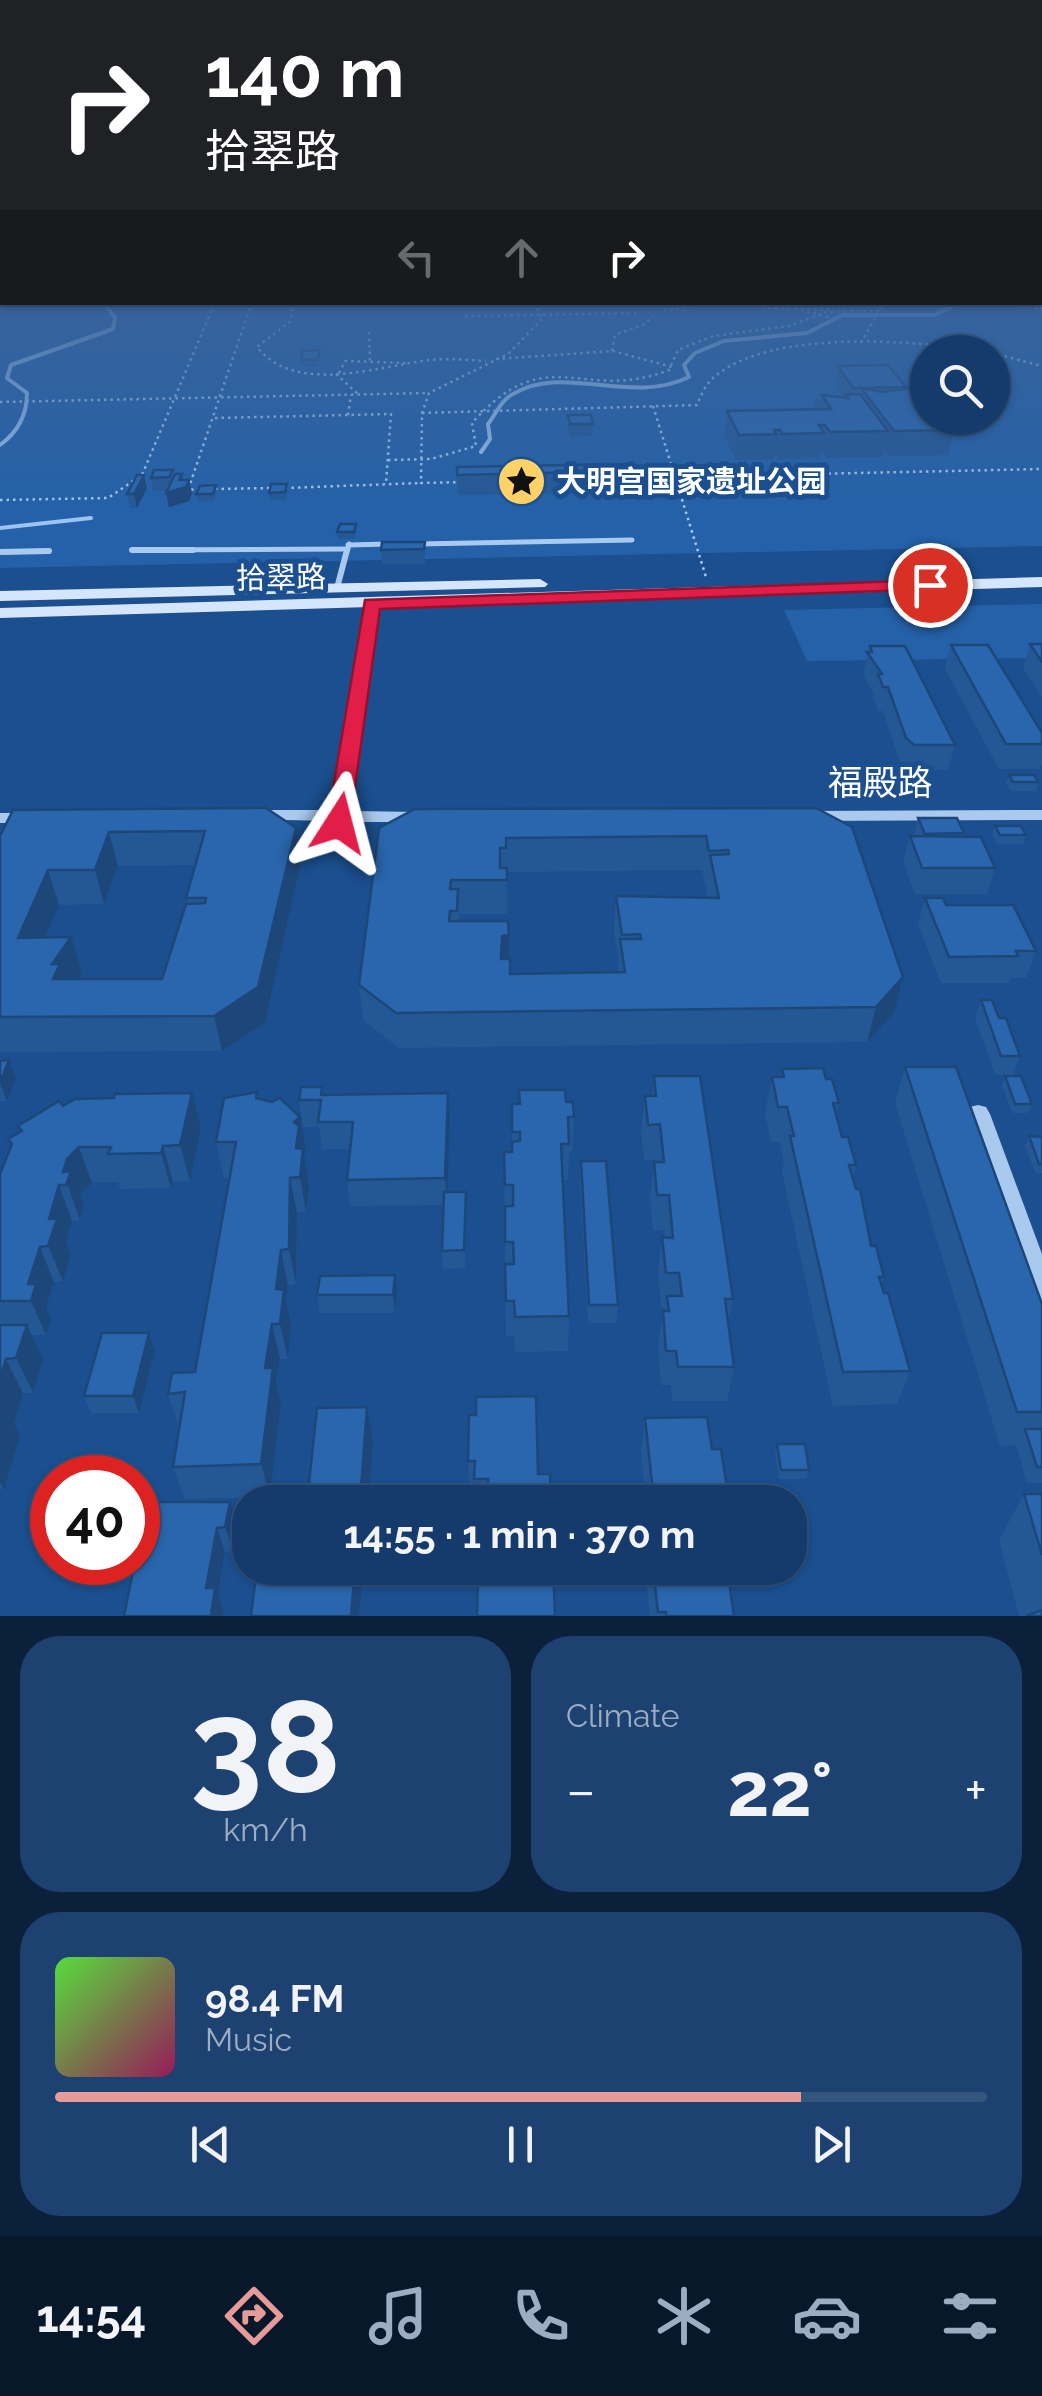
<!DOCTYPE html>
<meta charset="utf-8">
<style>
body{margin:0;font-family:Raleway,"Noto Sans SC",sans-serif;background:#1d4271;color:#f1f3f6;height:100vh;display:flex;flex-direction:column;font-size:38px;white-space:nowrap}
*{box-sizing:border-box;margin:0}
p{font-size:32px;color:#9dadc1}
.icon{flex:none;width:55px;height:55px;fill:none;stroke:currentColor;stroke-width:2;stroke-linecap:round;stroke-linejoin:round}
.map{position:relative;height:1616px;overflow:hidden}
.panel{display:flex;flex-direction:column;gap:20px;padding:20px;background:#0b203b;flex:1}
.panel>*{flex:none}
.top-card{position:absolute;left:0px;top:0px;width:1042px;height:305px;box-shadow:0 2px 8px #0004,0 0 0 2px #33557e;background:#202124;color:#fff;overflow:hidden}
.controls{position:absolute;left:910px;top:335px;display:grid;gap:20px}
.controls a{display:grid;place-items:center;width:100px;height:100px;border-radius:50%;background:#143b6b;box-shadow:0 2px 8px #0004,0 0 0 2px #33557e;font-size:50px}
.speed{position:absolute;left:30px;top:1455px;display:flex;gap:20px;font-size:50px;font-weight:700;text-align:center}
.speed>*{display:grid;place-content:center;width:130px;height:130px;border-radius:50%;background:#143b6b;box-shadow:0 2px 8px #0004,0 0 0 2px #33557e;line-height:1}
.speed .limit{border:15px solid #d22;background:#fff;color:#111}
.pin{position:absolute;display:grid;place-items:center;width:85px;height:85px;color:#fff;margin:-42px;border:5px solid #fff;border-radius:50%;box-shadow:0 2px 10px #0007}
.me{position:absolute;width:110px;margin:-55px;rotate:9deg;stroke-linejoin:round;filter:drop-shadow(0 0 8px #0008)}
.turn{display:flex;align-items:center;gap:35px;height:210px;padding:0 40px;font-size:45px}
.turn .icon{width:130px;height:130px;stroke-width:2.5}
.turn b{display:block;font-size:70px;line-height:85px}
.lanes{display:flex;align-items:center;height:95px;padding:0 40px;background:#0003;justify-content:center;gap:50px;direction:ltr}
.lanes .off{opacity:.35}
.big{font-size:75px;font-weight:700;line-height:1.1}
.panel .widget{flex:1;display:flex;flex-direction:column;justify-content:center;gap:15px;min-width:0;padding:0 35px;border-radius:40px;background:#1d4271}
.panel .dial{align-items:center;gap:0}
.dial b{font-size:130px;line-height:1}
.song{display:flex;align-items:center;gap:30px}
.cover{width:120px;height:120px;border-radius:15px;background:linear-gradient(135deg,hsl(110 70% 55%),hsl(330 70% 35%))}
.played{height:10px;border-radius:5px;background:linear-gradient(90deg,#e69b98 80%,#33557e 80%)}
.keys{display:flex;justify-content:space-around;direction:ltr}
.heat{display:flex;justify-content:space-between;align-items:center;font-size:55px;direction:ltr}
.panel .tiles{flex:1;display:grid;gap:20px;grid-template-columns:1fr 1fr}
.widget:last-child{grid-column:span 2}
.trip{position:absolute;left:232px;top:1485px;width:575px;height:100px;border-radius:40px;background:#143b6b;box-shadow:0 2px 8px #0004,0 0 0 2px #33557e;font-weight:700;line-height:100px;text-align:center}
.tabs{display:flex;height:160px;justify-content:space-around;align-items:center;background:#08182b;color:#9dadc1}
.tabs .icon{width:70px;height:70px}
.tabs .active{color:#e69b98}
.tabs b{font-size:45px;color:#f1f3f6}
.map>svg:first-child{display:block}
.green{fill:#2461a8;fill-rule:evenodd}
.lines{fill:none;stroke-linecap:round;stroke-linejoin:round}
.stream{stroke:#9cc4f0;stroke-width:4}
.path{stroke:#a9c9ee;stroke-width:2.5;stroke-dasharray:2.5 4;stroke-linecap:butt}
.service-far1{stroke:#a9c9ee;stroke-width:5}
.service{stroke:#a9c9ee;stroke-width:6}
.tertiary{fill:#a9c9ee;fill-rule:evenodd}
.secondary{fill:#d6e6fa;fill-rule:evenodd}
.wall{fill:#245895;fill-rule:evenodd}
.shaded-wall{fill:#1d4779}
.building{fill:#2a66ad;stroke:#1d4779;stroke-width:2.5;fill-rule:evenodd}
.route{fill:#e11d48;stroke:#92132f;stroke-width:2.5}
.labels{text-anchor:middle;stroke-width:10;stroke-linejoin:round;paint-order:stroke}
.far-poi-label{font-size:30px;font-weight:bold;fill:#fff;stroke:#1b4f8f;text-anchor:start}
.far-street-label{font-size:30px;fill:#fff;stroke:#1b4f8f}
.street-label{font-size:35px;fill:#fff;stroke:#1b4f8f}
</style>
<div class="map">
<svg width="1042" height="1616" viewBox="0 0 1042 1616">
<rect width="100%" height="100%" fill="#1b4f8f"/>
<g class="green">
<path d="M0,289L2,302H1040L1042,289V546L0,568ZM928,352H992V418H928Z"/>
<path d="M1042,604V658L807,661L784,610Z"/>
</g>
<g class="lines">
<g class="stream">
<path d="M0,445C18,432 27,415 27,393L7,378L11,365L113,329L115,318L104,302"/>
<path d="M481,452L490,439L488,424C496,414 501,400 513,394C566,363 629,406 689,377L684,365L695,353L724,341L807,333L842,315H934L961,302"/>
<path d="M0,528L91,518"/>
</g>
<g class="path">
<path d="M292,302L291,321L257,347C296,396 378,366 430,360C449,358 468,360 486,361"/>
<path d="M645,302V308"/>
<path d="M759,302L762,308L832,310"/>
<path d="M957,302L1042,308"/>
<path d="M664,310L717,303"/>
<path d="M801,310L835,319"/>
<path d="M465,316L637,313"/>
<path d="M369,332L370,361"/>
<path d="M861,343L884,302"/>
<path d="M612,351L615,335L645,324L653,316"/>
<path d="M992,353L1042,366"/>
<path d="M496,359L613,351L672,367"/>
<path d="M339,373L345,361L407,363"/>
<path d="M336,374L358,394"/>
<path d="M0,402L429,393"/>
<path d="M653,406L706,577"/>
<path d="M422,413L697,405C701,396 705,385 713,378C771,327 920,341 992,352"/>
<path d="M348,415L351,395"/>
<path d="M215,418L391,414L386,483"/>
<path d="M388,460L431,459L476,446L472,423C548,338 582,404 669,370L678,350L713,336L789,326L826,312L882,311"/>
<path d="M627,478L1042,469"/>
<path d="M462,482L421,483L422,413L429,393L508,354L543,318L533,302"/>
<path d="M285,488L421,483"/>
<path d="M200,489L188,490L252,302"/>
<path d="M215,489L270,488"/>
<path d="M0,500L108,498L142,475L215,302"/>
</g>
<g class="service-far1">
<path d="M418,544L632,540"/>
<path d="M348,545L389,544"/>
<path d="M132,550L348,549"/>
<path d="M0,552L49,551"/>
<path d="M347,552L349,544"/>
</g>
<g class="service">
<path d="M132,550H193"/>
<path d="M0,552L49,551"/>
<path d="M337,588L347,550"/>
</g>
<g class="tertiary">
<path d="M372,600L379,604L350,811L422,812L431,817L422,822H348L345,827H333L330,821L247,819L244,815L247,811L253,810H332L365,604Z"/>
<path d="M1042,810V820L808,821L799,816L808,811Z"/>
<path d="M0,813H32L41,818L32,823H0Z"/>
<path d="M978,1105L986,1107L990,1114L1042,1254V1301L1033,1298L1029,1289L966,1114L970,1107Z"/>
</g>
<g class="secondary">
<path d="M1042,577V587L0,618V608Z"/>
<path d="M540,579L548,584L545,587L0,601V591Z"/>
</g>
</g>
<g class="wall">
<path d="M320,350V356L318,366H302L301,360Z"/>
<path d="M838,366L906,387V388L916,394L954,430L948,455L889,456L884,449L883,457L826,458L821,450L820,458L779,459L777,455L774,456L773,460H736L724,436L727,411L814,409L816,398H822V395L845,398L835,384Z"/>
<path d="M568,415L593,424L592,436L570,437L568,428Z"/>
<path d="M457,467L631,471L630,492L458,495Z"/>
<path d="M182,474L183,480H189L192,493L189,501L169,507L167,491H153L151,478L174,476Z"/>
<path d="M287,484L288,491L286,499L270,500L269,493Z"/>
<path d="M216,485L217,492L214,500L198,501L196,494Z"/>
<path d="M147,488L137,508H130L127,494Z"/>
<path d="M357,531L354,539H338L337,532Z"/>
<path d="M425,542V564H382L381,550Z"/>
<path d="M1030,644H1042V697L1023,668Z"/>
<path d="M951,645L1042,733V764L1040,769H999L945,669Z"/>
<path d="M870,646L955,745L948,770H908L900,763L883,711H878L873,698L874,693L863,675Z"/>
<path d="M1009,775L1038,782L1036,791H1011L1006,783Z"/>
<path d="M816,808L894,1013L867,1042L399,1048L363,1020L359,985L379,828ZM702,870L705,885H706L707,898L616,896L614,930L619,964L618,972L510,974L508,921H459V914H507V872Z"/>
<path d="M918,818L964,833L963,837L995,868L987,894H915L903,862L910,836H914Z"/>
<path d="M995,826L1026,835L1023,844H997L992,834Z"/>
<path d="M0,827L2,833L296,828L301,862L265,1023L222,1051L0,1052ZM196,865L186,898L188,904L162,979H77L82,972L45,937L59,905L104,904L118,866Z"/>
<path d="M925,898L946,905L1036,951L1026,978H1011L1009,983H941L918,924Z"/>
<path d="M981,1000L999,1018L1020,1056L1013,1075L995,1074L975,1018Z"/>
<path d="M0,1061L16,1079L7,1101H0Z"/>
<path d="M905,1067L1042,1304V1483H1027L1016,1445L1000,1446L895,1103Z"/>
<path d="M782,1069L826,1079L839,1103L836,1115L842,1137L856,1165L853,1177L871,1246L884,1277L882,1285L910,1371L897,1404L833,1406L782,1172L784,1162L780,1142H771L765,1113L772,1077H781Z"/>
<path d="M654,1076L733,1299L728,1323L734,1367L727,1401H672L671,1385H661L658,1346L663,1311H665L666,1308H661L658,1272L662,1237H665L664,1230H653L650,1197L654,1162H656V1160H644L641,1131L645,1096H652Z"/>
<path d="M1005,1076L1032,1104L1028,1113H1012L1002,1085Z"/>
<path d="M322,1087L323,1095L448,1093L450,1120L447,1192L466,1210L465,1268L443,1269L442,1251L443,1205L350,1206L347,1180L350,1149H322L319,1127H303L299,1100Z"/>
<path d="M257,1092L259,1099L306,1152L304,1154L309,1184L306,1212L297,1213L296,1284L288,1285L286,1302L291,1325L288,1359H280L276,1382L281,1402L270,1497L185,1499L173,1467L179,1426L168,1394L195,1372L230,1178H224L216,1142Z"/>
<path d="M566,1102L574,1117L572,1152H569L568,1180H562L569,1316L568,1351L515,1352L514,1336H506L504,1152H512V1104Z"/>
<path d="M63,1106L201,1128L190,1181L173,1182L171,1188L120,1189L118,1182L92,1183L80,1194L84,1206L80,1220L72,1221L66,1242L71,1254L63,1281L54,1282L46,1307L51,1319L46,1335H32L43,1359L33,1393H23L14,1423L20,1436L4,1489H0V1174L11,1146L8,1139L21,1132L18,1126Z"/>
<path d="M1029,1136L1042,1137V1173H1035L1025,1146Z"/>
<path d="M581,1161L618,1305L616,1323H588L580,1179Z"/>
<path d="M397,1293L395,1313H320L317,1295Z"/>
<path d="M149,1333L155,1351L139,1413H91L84,1396Z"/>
<path d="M469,1415L538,1474L551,1502H476L475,1494H470L468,1461Z"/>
<path d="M645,1418L712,1449L729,1502H646L641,1452Z"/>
<path d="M777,1444L809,1470L806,1479H779L775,1452Z"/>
<path d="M1024,1494H1042V1616H1019L999,1540Z"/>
<path d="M138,1516L238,1526L234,1551L225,1552L218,1595L224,1611L223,1616H124L140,1540L138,1534Z"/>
<path d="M479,1568H553L480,1577Z"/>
<path d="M650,1568H727L734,1616H650L647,1588Z"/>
</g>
<g class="shaded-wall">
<path d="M182,474L184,488L189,480L192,493L189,501L169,507L166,493L179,480Z"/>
<path d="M144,475L147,488L137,508L134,494Z"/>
<path d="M296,828L301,862L265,1023L222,1051L214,1016Z"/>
<path d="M109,832L118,866L104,904L95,870Z"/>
<path d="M48,870L59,905L30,973L18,938Z"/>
<path d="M509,935V970L502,995V936Z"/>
<path d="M71,937L82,972L69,992L53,979L52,964Z"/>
<path d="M903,977L894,1013L867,1042L876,1007Z"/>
<path d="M9,1060L16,1079L7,1101L0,1083Z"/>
<path d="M192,1093L201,1128L190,1181L180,1145Z"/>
<path d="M448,1093L450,1120L447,1205L445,1178Z"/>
<path d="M300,1117L306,1152L304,1154L309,1184L306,1212L300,1177L294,1122Z"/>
<path d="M163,1146L173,1182L171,1188L161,1153Z"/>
<path d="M79,1147L92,1183L80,1194L84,1206L80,1220L63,1172L67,1159Z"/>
<path d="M290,1178L297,1213L296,1284L289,1249Z"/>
<path d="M59,1185L72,1221L66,1242L71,1254L63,1281L48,1246L49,1219Z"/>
<path d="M40,1247L54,1282L46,1307L51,1319L46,1335L31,1301L28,1284Z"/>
<path d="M281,1250L288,1285L286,1301L291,1325L288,1359L280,1324L276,1289Z"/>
<path d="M395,1275L397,1293L395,1313L393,1295Z"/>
<path d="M272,1324L280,1359L276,1382L281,1402L270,1497L261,1464L265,1368Z"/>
<path d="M27,1325L43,1359L33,1393L16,1358Z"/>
<path d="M149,1333L155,1351L139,1413L133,1396Z"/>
<path d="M6,1359L23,1393L14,1423L20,1436L4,1489L0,1482V1379Z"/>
<path d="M367,1407L373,1441L368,1502H360Z"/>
<path d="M230,1502L238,1526L234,1551L225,1527Z"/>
<path d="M217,1528L225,1552L218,1595L224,1611L223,1616H211L206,1588Z"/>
<path d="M355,1568H363L359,1616H351Z"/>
</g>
<g class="building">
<path d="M320,350L317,360H301L303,351Z"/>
<path d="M888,365L906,387L853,388L838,366Z"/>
<path d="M861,388L882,392L911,388L916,394H924L928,399V418H944L954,430L894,431Z"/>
<path d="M860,394L888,431L830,432L825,425H819L824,433L782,434L780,430H774L776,434L739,435L727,411L831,409L822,395L848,398L845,395Z"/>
<path d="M568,415H591L593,424H570Z"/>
<path d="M628,464L631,471L457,475V467Z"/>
<path d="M154,470H173L169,477L151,478Z"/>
<path d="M175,474H182L179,480H189L186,487L166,493Z"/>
<path d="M137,475H144L134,494H127Z"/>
<path d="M271,484H287L285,492L269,493Z"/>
<path d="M216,485L213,494H196L200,486Z"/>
<path d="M340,524H356L354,532H337Z"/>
<path d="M382,542H425L424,549L381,550Z"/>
<path d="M1030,644H1042V662Z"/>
<path d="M951,645H988L1042,733V744H1006Z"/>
<path d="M870,646H905L955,745H914L906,738L888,687H883L878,674H882L867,652H872Z"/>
<path d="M1009,775H1034L1038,782H1013Z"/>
<path d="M266,808L296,828L258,987L214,1016L0,1017V836L13,810ZM205,831L186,898H206L205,903L186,904L162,979H53L60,964H52L71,937L18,938L48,870H95L109,832Z"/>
<path d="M816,808L852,827L903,977L876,1007L396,1013L359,985L379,828L415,809ZM706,836L709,851L728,850L729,854L710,855L719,898L616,896L622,935L640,934L641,939H620L625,972L510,974V959H501L502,936L509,935L508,921H449L450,911H457L458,889H450L451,880H507V868H500V848H506V838Z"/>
<path d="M918,818H957L964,833L925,834Z"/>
<path d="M995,826H1021L1026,835H1000Z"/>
<path d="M910,836L981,837L995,868H922Z"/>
<path d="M925,898H943L946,905H1013L1036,951H1016L1018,956L949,957Z"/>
<path d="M981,1000H992L999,1018H1006L1020,1056H1001Z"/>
<path d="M9,1060L0,1083V1061Z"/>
<path d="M905,1067H956L1042,1304V1412H1017Z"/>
<path d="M823,1068L826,1079H832L839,1103H833L842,1137H848L856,1165H849L856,1189H860L871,1246H876L884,1277H879L884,1293H888L910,1371L843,1372L790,1136H794L787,1107H778L772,1077H784L782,1069Z"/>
<path d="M654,1076H700L733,1299H725L734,1367H678L676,1351H666L663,1311H669L667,1296H682L679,1273H666L662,1237L673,1238L669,1195H657L654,1162H664L660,1124L648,1125L645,1096H656Z"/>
<path d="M1005,1076H1021L1032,1104H1015Z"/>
<path d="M301,1087H322L321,1095L448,1093L445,1178L347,1180L353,1122H318L321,1100H299Z"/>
<path d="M519,1090H565L566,1102H573L574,1117H568L569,1144H561L569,1316L515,1317L514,1301H506L505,1264H514L513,1242H505V1206H513V1185H505L504,1152H512V1142L520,1141V1132H512V1104H520Z"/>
<path d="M257,1092L256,1098L272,1102L280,1098L300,1117L294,1122L299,1126L296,1148L303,1149L300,1177L290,1178L289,1249L281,1250L276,1289L284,1290L280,1324H272L265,1368H273L261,1464L173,1467L185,1392L168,1394L172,1373L195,1372L236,1142H216L224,1098Z"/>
<path d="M192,1093L180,1145L163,1146L161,1153L108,1154L111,1147H79L67,1159L63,1172L71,1171L66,1185H59L49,1219H57L48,1246L40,1247L28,1284H36L31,1301H0V1174L12,1144L8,1139L22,1131L18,1126L59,1101L63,1106L75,1099L114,1098L115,1094Z"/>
<path d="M1029,1136L1042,1137V1164H1039Z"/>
<path d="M581,1161H606L618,1305H589Z"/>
<path d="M444,1192H466L464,1250L442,1251Z"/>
<path d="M395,1275L393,1295H317L320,1276Z"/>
<path d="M0,1325H27L16,1358L6,1359L0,1379Z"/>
<path d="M102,1333H149L133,1396H84Z"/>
<path d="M536,1396L538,1474H550L551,1502H478L479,1493H488V1479H474L475,1461H468L469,1415H476V1397Z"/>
<path d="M367,1407L360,1502H307L317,1408Z"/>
<path d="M707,1417L712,1449H721L729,1502H654L645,1418Z"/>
<path d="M1025,1429H1042V1467H1037Z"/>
<path d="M777,1444H805L809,1470H781Z"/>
<path d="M1024,1494H1042V1555Z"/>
<path d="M141,1502H230L225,1527L217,1528L206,1588H215L211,1616H124L135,1562H138V1553L143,1528H138V1516Z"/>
<path d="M257,1568H355L351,1616H251Z"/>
<path d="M488,1568H553L555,1616H477L478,1580H488Z"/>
<path d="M653,1568H727L734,1616H666V1612H658Z"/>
<path d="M1042,1610V1616H1026Z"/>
</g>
<linearGradient id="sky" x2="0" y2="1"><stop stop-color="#0f2b4f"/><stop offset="0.56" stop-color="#39639b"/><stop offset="1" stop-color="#39639b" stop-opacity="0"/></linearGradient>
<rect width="1042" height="516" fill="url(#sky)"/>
<path class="route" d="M930,580L938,585L936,589L380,609L350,823L339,830L327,823L365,600Z"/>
<defs>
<symbol id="sight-disc" viewBox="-11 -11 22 22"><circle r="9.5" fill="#ffd166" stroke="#1b4f8f"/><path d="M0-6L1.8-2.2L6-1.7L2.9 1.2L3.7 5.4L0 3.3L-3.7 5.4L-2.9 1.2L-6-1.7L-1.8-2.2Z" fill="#111"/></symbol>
</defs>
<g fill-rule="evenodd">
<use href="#sight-disc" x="494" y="454" width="55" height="55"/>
</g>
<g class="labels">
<g class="far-poi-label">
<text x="556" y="492">大明宫国家遗址公园</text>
</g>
<g class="far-street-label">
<text transform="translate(281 578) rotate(-1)" y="10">拾翠路</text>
</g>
<g class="street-label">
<text x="880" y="795">福殿路</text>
</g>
</g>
</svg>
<div class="controls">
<a><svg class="icon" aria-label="search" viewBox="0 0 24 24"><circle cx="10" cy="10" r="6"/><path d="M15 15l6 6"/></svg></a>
</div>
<div class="speed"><div class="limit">40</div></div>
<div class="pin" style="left:930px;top:585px;background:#d93025"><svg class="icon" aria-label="arrive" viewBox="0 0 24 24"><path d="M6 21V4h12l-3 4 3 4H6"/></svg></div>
<svg class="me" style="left:339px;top:823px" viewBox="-20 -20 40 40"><path d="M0-17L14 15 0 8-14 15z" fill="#e11d48" stroke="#fff" stroke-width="4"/></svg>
<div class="trip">14:55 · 1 min · 370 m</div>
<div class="top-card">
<div class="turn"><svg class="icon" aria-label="right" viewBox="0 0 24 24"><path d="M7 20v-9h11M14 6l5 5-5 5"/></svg><div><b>140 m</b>拾翠路</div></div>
<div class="lanes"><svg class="icon off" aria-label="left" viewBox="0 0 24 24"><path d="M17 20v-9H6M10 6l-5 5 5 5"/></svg><svg class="icon off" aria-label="ahead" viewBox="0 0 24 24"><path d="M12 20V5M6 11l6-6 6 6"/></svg><svg class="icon" aria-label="right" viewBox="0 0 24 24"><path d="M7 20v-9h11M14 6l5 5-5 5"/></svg></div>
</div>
</div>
<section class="panel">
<div class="tiles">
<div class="widget dial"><b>38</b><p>km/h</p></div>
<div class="widget"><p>Climate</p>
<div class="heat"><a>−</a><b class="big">22°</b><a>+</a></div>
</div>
<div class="widget">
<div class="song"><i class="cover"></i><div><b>98.4 FM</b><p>Music</p></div></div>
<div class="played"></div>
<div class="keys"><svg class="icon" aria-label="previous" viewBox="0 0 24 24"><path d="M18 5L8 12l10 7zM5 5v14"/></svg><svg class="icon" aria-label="pause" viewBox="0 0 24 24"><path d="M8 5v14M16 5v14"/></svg><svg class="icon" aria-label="next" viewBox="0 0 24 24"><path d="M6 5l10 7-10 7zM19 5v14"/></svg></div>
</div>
</div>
</section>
<nav class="tabs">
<b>14:54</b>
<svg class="icon active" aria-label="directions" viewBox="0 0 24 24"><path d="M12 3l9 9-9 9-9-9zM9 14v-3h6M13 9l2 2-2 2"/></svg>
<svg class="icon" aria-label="music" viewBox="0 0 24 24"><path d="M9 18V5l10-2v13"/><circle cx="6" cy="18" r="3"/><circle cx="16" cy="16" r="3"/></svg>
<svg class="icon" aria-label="phone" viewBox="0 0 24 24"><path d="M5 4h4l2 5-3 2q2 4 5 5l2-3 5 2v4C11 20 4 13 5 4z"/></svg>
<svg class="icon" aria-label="climate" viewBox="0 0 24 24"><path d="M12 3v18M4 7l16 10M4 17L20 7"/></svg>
<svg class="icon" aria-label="car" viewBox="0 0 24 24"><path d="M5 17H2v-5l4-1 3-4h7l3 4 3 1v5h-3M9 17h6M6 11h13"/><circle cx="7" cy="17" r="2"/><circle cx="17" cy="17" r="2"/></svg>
<svg class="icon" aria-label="filters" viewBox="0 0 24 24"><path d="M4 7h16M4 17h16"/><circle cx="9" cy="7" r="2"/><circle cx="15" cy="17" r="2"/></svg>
</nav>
